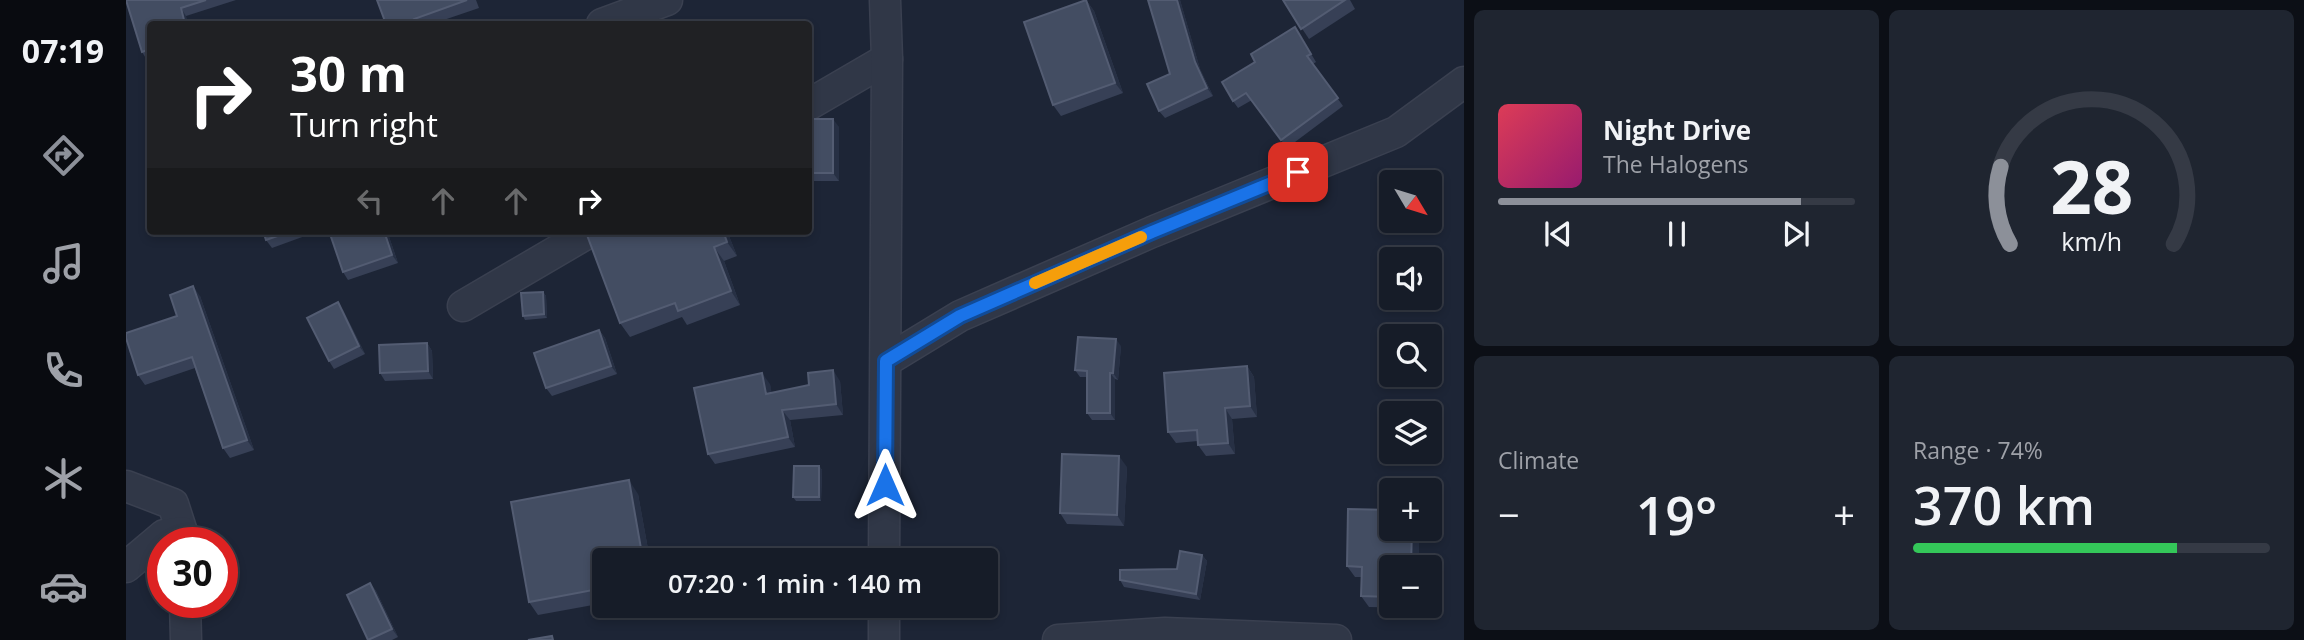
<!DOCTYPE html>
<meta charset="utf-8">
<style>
body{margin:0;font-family:"Open Sans",sans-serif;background:#1f2530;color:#f1f3f6;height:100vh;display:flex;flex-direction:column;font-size:26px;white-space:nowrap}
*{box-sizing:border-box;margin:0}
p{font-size:23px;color:#9ea1a8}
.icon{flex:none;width:38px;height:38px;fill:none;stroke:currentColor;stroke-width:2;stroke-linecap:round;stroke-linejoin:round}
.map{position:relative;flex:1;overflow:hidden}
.panel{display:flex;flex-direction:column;gap:10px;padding:10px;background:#0c0f16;width:840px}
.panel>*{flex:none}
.top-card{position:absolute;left:21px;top:21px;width:665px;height:214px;border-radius:7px;box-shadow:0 4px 10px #0003,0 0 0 2px #353a45;background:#202124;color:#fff;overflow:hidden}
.needle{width:46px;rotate:128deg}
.controls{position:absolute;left:1253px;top:170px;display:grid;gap:14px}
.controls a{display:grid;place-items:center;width:63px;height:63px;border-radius:7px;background:#161c28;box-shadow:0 4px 10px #0003,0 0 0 2px #353a45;font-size:35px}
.speed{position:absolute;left:21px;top:527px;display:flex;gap:14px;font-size:35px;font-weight:700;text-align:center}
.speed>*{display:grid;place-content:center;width:91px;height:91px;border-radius:50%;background:#161c28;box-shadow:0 4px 10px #0003,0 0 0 2px #353a45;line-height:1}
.speed .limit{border:10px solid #d22;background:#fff;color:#111}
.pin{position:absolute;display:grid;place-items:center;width:60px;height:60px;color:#fff;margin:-30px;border-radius:14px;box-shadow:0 4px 10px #0006}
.me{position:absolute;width:77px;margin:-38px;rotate:0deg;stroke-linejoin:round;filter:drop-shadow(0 0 5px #0008)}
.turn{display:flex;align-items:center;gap:24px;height:147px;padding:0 28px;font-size:32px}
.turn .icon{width:91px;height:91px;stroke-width:2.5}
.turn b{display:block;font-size:49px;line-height:60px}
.lanes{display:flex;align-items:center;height:66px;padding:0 28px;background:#0003;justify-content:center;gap:35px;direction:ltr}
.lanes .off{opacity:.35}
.big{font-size:52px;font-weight:600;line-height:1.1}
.panel .card{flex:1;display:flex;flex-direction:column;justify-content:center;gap:10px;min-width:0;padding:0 24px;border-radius:10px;background:#1f2530}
.panel .dial{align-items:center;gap:0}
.dial svg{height:182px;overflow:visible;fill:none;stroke:#353a45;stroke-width:7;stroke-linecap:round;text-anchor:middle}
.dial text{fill:#f1f3f6;stroke:none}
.song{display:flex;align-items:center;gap:21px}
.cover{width:84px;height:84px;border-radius:10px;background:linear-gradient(135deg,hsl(350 70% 55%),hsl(320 70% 35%))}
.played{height:7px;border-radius:4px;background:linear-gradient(90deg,#8c9099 85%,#353a45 85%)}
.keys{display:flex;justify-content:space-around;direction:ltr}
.heat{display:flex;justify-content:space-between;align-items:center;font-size:38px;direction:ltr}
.charge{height:10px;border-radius:5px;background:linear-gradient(90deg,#34c759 74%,#353a45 0)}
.panel .tiles{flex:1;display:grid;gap:10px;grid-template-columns:repeat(2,1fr)}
.trip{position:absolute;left:466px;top:548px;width:406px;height:70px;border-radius:7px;background:#161c28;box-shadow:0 4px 10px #0003,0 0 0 2px #353a45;font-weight:600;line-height:70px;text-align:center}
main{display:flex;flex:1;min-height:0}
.dock{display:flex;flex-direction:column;width:126px;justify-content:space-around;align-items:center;background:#090b10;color:#9ea1a8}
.dock .icon{width:49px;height:49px}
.dock .on{color:#8c9099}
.dock b{font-size:32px;color:#f1f3f6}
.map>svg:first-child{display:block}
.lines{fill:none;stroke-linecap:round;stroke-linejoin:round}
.street-casing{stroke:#3a4050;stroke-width:33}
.street{stroke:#303747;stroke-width:30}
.wall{fill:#374056}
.shaded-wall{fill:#273044}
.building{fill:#434d62;stroke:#535c72;stroke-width:2}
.route-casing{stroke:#114b97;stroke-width:18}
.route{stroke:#1a73e8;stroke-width:12}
.slow{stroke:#f59e0b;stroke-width:12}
</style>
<main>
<nav class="dock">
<b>07:19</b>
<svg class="icon on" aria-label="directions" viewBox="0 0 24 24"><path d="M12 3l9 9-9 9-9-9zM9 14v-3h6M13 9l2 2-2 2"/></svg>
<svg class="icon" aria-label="music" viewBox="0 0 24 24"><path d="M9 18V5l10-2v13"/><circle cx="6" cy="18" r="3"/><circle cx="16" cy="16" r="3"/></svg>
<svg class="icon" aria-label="phone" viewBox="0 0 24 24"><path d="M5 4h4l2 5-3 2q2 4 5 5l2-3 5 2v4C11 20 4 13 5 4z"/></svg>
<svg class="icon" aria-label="climate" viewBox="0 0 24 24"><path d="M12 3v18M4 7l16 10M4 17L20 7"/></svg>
<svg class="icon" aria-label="car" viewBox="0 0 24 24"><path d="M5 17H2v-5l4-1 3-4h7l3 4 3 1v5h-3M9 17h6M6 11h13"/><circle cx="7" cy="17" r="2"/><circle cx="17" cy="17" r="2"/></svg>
</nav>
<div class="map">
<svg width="1338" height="640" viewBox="0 0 1338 640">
<rect width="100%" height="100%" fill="#1d2536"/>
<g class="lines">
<defs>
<g id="street">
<path d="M476,24L541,0"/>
<path d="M682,105L761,59"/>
<path d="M337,306L465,231"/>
<path d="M760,361L834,316L1026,232L1270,132L1338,82"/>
<path d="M0,486L47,504L56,532V542"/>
<path d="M758,560L761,59L759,0"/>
<path d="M0,567L38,535L56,532"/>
<path d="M59,602L60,640"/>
<path d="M758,640V606"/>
<path d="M932,640L1039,633L1210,640"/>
</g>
</defs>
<use href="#street" class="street-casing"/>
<use href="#street" class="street"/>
</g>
<g class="wall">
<path d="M0,0H110L60,16L24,24V59L21,60L16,52Z"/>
<path d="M251,0H350L353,8L306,24H260Z"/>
<path d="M960,0L968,11L997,93L935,116L927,105Z"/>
<path d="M1022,0H1054L1074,69L1087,96L1039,118L1033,111L1044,74Z"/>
<path d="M1157,0H1224L1229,9L1183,39Z"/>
<path d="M1169,27L1190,62L1187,64L1217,106L1161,148L1126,100L1112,108L1107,101Z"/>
<path d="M682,119L713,127V181H682Z"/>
<path d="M137,231H189L190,232L146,248L140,240Z"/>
<path d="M261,231L272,263L222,280L217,272Z"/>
<path d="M601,231L611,256L598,261L614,305L561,325L556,317L504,337L494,323Z"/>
<path d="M417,292L420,296L421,318L399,320L397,316Z"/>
<path d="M74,296L128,450L104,458L97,448L69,368L19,385L12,375L51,316Z"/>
<path d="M217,310L239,354L208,369L203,361Z"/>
<path d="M473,330L479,338L491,374L426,396L420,388Z"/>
<path d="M301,343L306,351L307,379L259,381L254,373Z"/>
<path d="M995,346L992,380L989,379V420H966L961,413V377H954L949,370Z"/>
<path d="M1121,366L1128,377L1131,417L1106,419L1109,454L1080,456L1072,445V441L1050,443L1042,432Z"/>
<path d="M714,381L717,415L664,420L669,447L589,464L582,454L644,384L645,393Z"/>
<path d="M693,466L696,470L695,501H670L667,497Z"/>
<path d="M1001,467L998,526L941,524L934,513Z"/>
<path d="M512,494L524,560H478V603L412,615L403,602Z"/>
<path d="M1265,528H1293V567H1265V606H1292V608L1243,607L1235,596L1236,577H1229L1221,566Z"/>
<path d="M1076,555L1081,561L1074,600L998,587L994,580L1051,569Z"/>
<path d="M244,583L250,591L272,637L266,640H242Z"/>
<path d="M585,606H622L590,613Z"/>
</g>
<g class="shaded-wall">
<path d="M960,0L968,11L997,93L989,83Z"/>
<path d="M1051,0H1054L1074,69L1087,96L1081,88L1069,62Z"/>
<path d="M55,8L60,16L63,24H59Z"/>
<path d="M707,119L713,127V181L707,173Z"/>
<path d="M258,231H261L272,263L266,255Z"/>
<path d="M597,231H601L611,256L601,242Z"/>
<path d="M588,247L598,261L614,305L605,291Z"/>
<path d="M67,286L74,296L128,450L121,440Z"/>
<path d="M417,292L420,296L421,318L418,314Z"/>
<path d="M212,302L217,310L239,354L233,346Z"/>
<path d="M473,330L479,338L491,374L485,366Z"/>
<path d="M990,339L995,346L992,380L987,373Z"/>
<path d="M301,343L306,351L307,379L302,371Z"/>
<path d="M1121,366L1128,377L1131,417L1124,406Z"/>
<path d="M707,370L714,381L717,415L710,404Z"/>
<path d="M636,373L644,384L648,404L640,394Z"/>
<path d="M984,373L989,379V420L984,413Z"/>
<path d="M1099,408L1106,419L1109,454L1102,443Z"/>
<path d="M656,410L664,420L669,447L662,437Z"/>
<path d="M993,456L1001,467L998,526L991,515Z"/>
<path d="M693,466L696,470L695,501L693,497Z"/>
<path d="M503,480L512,494L524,560H517Z"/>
<path d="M1286,528H1293V567H1285Z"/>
<path d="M1076,555L1081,561L1074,600L1070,594Z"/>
<path d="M244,583L250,591L272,637L266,629Z"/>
</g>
<g class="building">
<path d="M0,0H80L55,8L59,24H24V49L16,52Z"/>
<path d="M251,0H341L288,19L290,24H260Z"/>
<path d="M960,0L989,83L927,105L898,22Z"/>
<path d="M1022,0H1051L1069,62L1081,88L1033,111L1021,84L1044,74Z"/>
<path d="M1157,0H1219L1175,29Z"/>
<path d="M1169,27L1185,54L1181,56L1212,98L1155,140L1120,93L1107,101L1096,82L1129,62L1125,54Z"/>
<rect x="682" y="119" width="25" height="54"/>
<path d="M137,231H166L140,240Z"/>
<path d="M203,231H258L266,255L217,272Z"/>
<path d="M470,231H597L601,242L588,247L605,291L552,311L549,303L494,323L461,235Z"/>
<path d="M67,286L121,440L97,448L66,357L12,375L0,338V333L51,316L44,295Z"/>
<path d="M417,292L418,314L397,316L395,293Z"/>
<path d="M212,302L233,346L203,361L181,318Z"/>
<path d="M473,330L485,366L420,388L408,353Z"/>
<path d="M952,337L990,339L987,373H984V413H961V371L949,370Z"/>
<path d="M301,343L302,371L254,373L253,345Z"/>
<path d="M1121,366L1124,406L1099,408L1102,443L1072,445L1071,430L1042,432L1038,373Z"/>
<path d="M707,370L710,404L656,410L662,437L582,454L568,388L636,373L640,394L683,385L682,373Z"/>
<path d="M936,454L993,456L991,515L934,513Z"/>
<path d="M668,466H693V497H667Z"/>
<path d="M503,480L517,560H478V588L403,602L385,502Z"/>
<path d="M1222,509L1265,510V528H1286L1285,567H1265V597L1235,596L1236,567L1221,566Z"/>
<path d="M1054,551L1076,555L1070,594L994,580V570L1051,569Z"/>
<path d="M611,553L613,560H581Z"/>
<path d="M244,583L266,629L242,640L221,595Z"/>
<path d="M426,636L427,640H402Z"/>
</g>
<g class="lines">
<defs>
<path id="route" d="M759,485L760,361L834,316L1026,232L1172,172"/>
</defs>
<use href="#route" class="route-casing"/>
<use href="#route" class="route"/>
<path class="slow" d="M909,283L1015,237"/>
</g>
</svg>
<div class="controls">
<a><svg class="needle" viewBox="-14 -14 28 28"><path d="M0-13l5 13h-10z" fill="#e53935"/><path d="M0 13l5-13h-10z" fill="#9ea1a8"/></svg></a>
<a><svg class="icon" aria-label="sound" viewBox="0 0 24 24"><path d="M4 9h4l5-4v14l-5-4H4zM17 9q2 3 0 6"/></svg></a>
<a><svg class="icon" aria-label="search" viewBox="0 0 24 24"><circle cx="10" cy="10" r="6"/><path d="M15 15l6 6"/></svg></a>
<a><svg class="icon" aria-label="layers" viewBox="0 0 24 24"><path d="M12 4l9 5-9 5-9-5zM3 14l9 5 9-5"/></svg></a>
<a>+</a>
<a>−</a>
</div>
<div class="speed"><div class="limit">30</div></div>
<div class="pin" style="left:1172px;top:172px;background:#d93025"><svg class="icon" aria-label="arrive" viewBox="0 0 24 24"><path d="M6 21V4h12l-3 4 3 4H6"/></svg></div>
<svg class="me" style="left:759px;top:485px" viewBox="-20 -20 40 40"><path d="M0-17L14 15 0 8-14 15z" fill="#1a73e8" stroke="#fff" stroke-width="4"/></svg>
<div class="trip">07:20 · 1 min · 140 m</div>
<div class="top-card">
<div class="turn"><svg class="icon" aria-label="right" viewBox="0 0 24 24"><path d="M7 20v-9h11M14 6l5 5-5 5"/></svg><div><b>30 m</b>Turn right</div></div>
<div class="lanes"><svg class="icon off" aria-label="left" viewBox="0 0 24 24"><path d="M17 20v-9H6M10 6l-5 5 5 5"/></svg><svg class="icon off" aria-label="ahead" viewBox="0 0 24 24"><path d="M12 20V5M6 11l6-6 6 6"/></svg><svg class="icon off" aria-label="ahead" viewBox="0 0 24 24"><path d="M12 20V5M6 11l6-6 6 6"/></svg><svg class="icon" aria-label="right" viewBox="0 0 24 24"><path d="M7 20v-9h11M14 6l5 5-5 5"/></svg></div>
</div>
</div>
<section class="panel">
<div class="tiles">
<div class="card">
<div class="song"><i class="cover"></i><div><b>Night Drive</b><p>The Halogens</p></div></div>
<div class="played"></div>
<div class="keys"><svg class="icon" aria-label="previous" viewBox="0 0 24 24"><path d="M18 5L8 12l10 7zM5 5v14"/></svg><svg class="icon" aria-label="pause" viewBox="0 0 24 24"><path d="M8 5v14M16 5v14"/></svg><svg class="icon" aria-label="next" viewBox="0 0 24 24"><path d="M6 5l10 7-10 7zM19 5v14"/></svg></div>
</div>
<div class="card dial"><svg viewBox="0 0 100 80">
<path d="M14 69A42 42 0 1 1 86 69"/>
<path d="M14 69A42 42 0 0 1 10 35" stroke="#8c9099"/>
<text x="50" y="56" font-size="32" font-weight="700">28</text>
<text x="50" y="72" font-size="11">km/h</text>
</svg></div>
<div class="card"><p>Climate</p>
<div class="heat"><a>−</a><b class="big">19°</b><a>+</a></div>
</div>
<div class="card"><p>Range · 74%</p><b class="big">370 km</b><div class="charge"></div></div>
</div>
</section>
</main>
